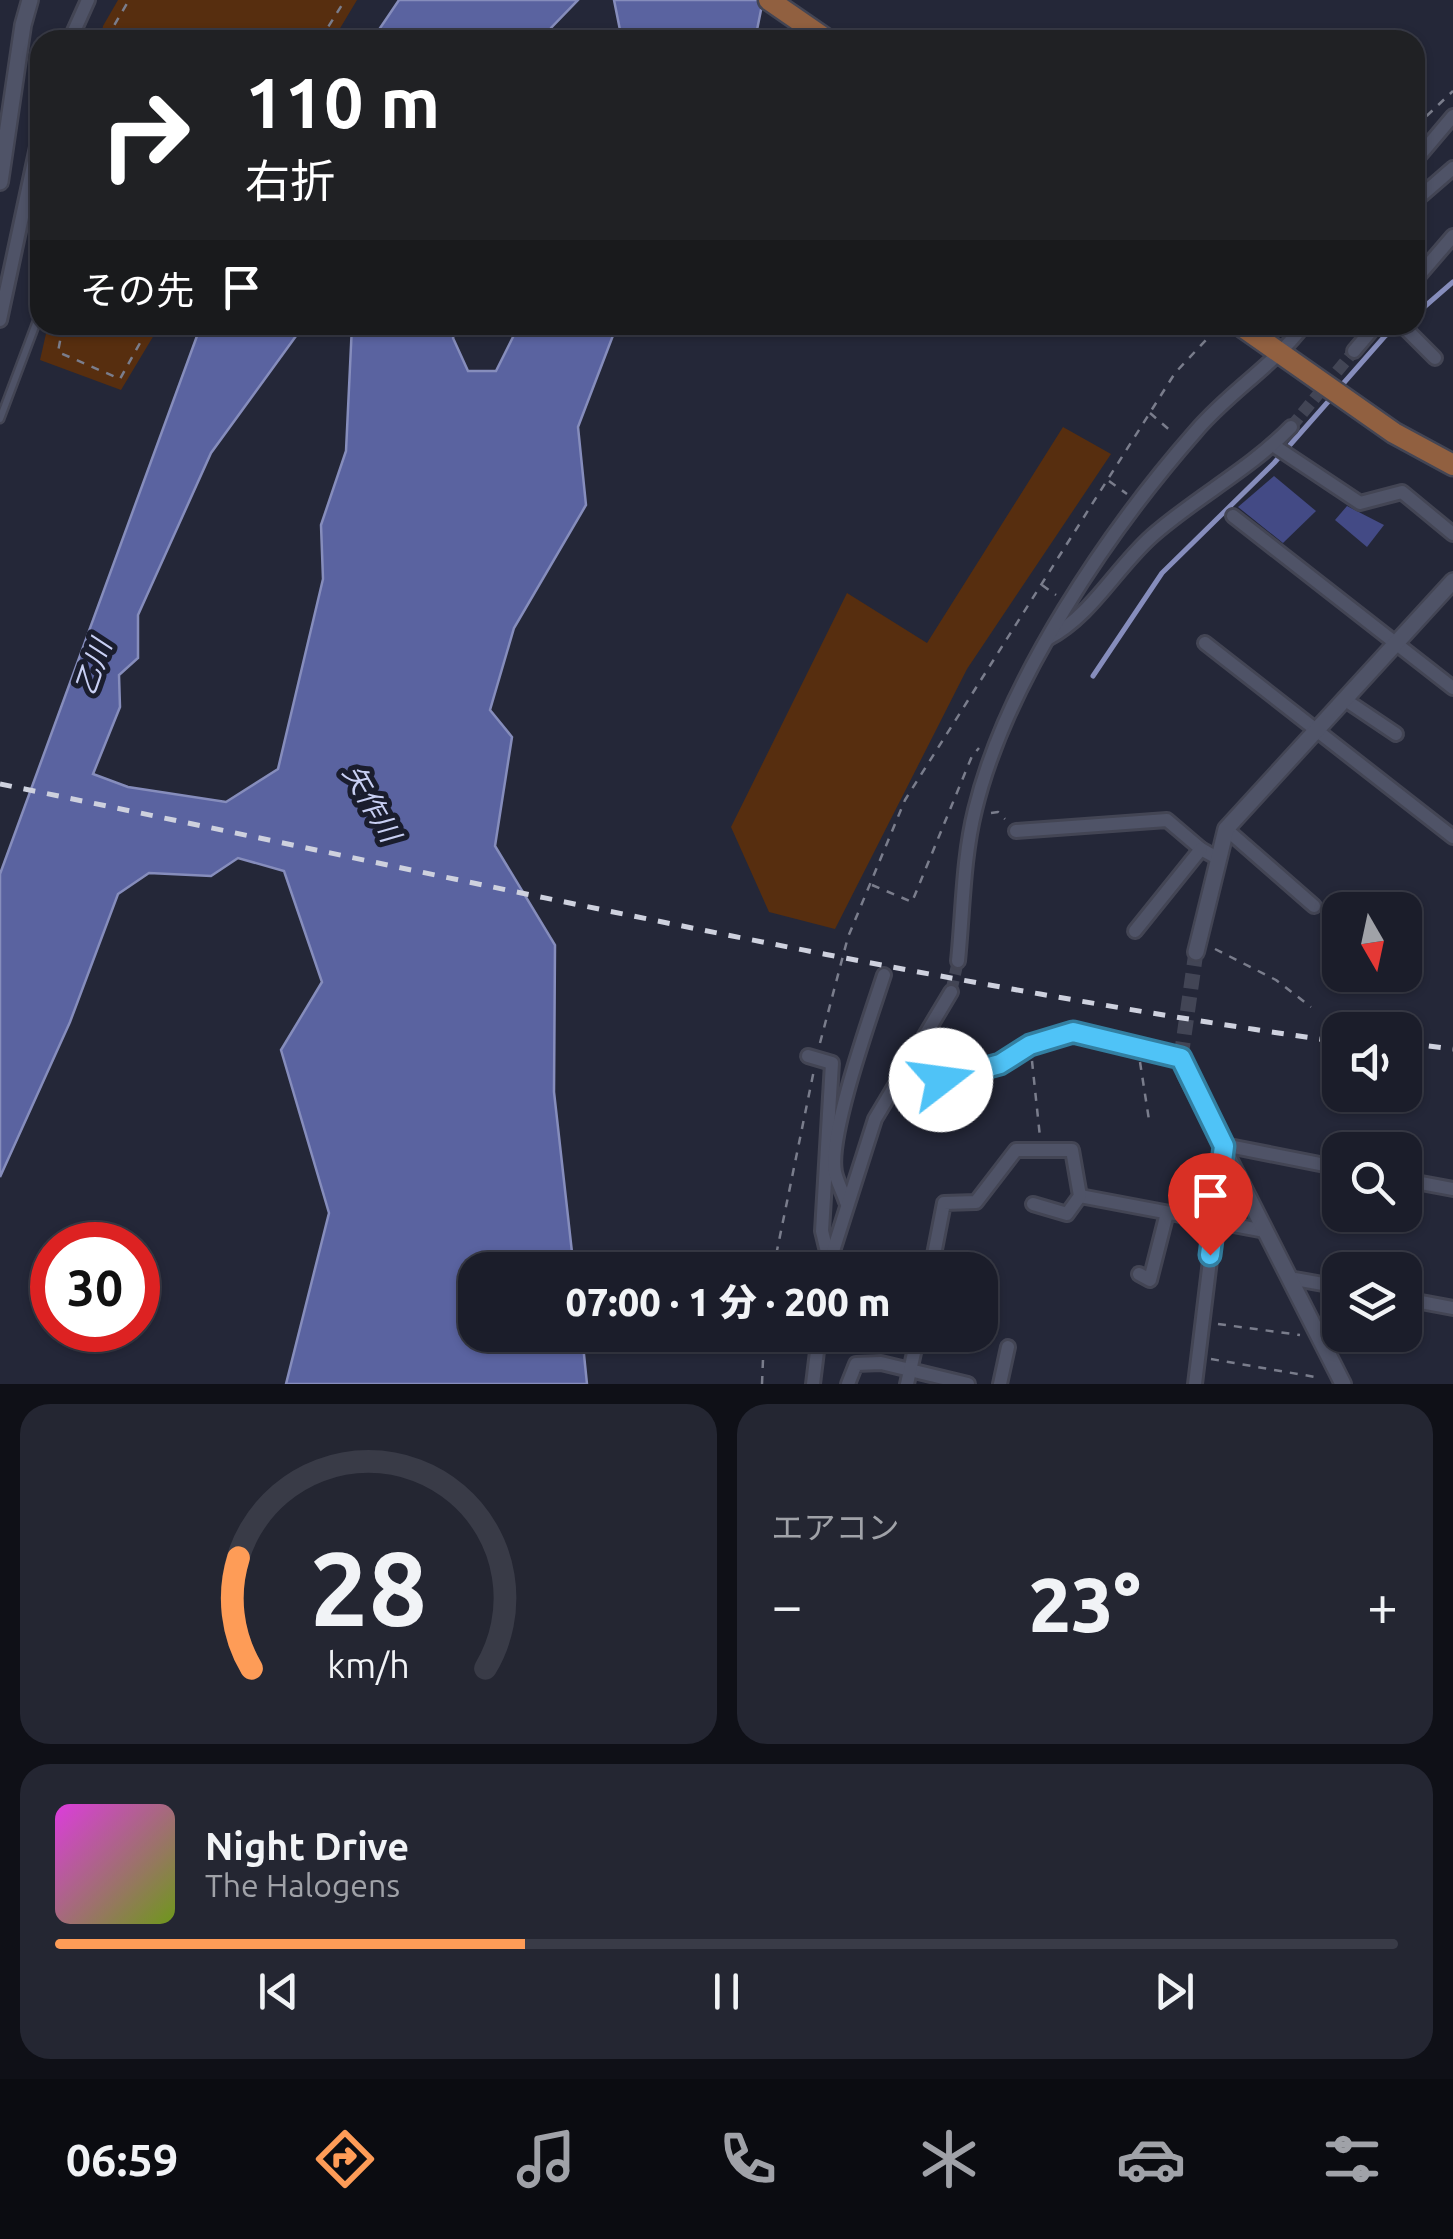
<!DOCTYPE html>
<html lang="ja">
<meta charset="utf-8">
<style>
body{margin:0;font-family:Ubuntu,"Noto Sans JP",sans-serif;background:#242632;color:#f1f3f6;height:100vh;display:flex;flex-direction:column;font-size:38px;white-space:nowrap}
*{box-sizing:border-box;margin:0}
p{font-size:32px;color:#a0a2a8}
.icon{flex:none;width:55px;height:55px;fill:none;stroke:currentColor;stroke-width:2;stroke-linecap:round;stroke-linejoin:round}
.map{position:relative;height:1384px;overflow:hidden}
.details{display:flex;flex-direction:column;gap:20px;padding:20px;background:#0f1017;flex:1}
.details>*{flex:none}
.guide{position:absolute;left:30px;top:30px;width:1395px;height:305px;border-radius:30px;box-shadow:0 2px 8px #0004,0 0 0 2px #393b47;background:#202124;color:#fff;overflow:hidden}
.needle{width:65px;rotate:171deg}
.tools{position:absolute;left:1322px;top:892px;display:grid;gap:20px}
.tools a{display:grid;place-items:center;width:100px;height:100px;border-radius:20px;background:#1b1d2a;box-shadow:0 2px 8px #0004,0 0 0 2px #393b47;font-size:50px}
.speed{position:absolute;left:30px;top:1222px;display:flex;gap:20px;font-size:50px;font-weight:700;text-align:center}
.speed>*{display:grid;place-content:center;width:130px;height:130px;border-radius:50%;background:#1b1d2a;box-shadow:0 2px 8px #0004,0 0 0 2px #393b47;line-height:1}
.speed .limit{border:15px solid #d22;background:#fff;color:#111}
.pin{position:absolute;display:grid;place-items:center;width:85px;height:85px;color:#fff;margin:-102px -42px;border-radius:50% 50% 50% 0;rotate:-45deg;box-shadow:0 0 10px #0007}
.pin .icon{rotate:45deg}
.me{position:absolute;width:110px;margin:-55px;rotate:75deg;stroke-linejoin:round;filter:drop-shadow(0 0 8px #0008)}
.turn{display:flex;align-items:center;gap:35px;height:210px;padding:0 50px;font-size:45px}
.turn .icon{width:130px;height:130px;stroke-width:2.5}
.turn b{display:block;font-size:70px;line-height:85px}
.then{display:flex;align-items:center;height:95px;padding:0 50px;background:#0003;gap:20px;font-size:38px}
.big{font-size:75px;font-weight:800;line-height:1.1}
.details .widget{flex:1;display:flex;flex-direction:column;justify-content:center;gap:15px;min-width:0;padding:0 35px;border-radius:30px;background:#242632}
.details .dial{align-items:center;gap:0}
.dial svg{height:260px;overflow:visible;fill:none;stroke:#393b47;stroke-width:7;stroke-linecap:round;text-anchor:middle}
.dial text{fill:#f1f3f6;stroke:none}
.song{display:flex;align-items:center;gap:30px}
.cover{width:120px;height:120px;border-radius:15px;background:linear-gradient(135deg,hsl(300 70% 55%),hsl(80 70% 35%))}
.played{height:10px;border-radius:5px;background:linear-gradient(90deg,#fe9c57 35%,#393b47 35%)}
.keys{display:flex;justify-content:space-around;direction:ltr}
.heat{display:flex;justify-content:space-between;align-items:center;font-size:55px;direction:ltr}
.details .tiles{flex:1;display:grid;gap:20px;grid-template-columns:1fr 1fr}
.widget:last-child{grid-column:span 2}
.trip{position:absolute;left:458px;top:1252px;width:540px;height:100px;border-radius:30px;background:#1b1d2a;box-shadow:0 2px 8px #0004,0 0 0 2px #393b47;font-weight:800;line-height:100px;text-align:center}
.dock{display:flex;height:160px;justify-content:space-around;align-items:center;background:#0b0c11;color:#a0a2a8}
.dock .icon{width:70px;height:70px}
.dock .on{color:#fe9c57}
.dock b{font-size:45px;color:#f1f3f6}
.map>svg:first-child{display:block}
.green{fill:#572e0f}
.water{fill:#5a63a0;stroke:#868dbc;stroke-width:2.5}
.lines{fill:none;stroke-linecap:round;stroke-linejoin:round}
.stream{stroke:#868dbc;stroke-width:5}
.building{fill:#434a85}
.minor-tunnel{stroke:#424555;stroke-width:12;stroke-dasharray:12 6;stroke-linecap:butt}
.tertiary-tunnel{stroke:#424555;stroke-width:15;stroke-dasharray:15 8;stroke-linecap:butt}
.service-casing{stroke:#434554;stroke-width:11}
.minor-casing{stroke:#434554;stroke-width:18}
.tertiary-casing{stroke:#434554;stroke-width:20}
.primary-casing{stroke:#434554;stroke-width:25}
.path{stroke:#7a7d8c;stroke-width:2.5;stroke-dasharray:8 8;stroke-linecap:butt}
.service{stroke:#4f5367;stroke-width:6}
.minor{stroke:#4f5367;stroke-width:12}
.tertiary{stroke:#4f5367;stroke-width:15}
.primary{stroke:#916040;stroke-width:20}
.rail{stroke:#ced1de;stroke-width:5;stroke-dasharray:12 12;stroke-linecap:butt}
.route-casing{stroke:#337fa1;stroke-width:25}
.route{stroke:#4fc3f7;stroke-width:18}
.labels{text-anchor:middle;stroke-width:10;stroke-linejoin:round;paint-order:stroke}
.water-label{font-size:28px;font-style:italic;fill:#c8cff3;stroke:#1a1d2e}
</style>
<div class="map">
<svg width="1453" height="1384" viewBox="0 0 1453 1384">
<rect width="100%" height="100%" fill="#242738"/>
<g class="green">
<path d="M118,0H357L333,40H101L103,26Z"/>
<path d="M48,325H160L121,390L40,360Z"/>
<path d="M1063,427L1111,454L967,669L835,929L769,912L731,827L847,593L927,643Z"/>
</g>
<g class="water">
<path d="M399,0H578L551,28L546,40H372Z"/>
<path d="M614,0H763L755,40H622Z"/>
<path d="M201,325H304L211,453L138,615V658L119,675L120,707L93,774L128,787L226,802L278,769L323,579L321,525L346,451L352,325H457L453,338L468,371H496L519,325H617L578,427L586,505L514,628L490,710L512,737L495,846L555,945L554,1092L574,1270H475V1335H582L587,1384H286L329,1213L281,1050L322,982L284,871L238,858L211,876L149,873L118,894L70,1022L0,1177V874Z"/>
</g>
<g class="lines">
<g class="stream">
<path d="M1415,315L1453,282"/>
<path d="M1341,386L1385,336L1399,326"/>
<path d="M1093,676L1162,573L1274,463L1334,395"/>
</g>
</g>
<g class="building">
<path d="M1274,476L1316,511L1283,543L1238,507Z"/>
<path d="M1347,506L1384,525L1367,547L1335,520Z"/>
</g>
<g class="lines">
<g class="minor-tunnel">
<path d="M1291,427L1354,351"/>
<path d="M951,992L958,961"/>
</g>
<path class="tertiary-tunnel" d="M1181,1057L1196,952"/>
<defs>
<path id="service" d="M0,419L40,313"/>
<g id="minor">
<path d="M70,40L88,0"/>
<path d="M1415,161L1453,116"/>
<path d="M1415,201L1453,168"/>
<path d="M1415,280L1453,236"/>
<path d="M0,320L40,133"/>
<path d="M1402,325L1435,358"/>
<path d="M1354,351L1376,325"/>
<path d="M1273,445L1360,503L1402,492L1453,534"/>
<path d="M1233,516L1453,688"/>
<path d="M1049,638C1091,616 1116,568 1152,536C1196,497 1249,470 1291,427"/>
<path d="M1205,643L1453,837"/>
<path d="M1344,699L1396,734"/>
<path d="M1226,829L1314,906"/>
<path d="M1016,831L1167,820L1201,849L1219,859"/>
<path d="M1135,931L1201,849"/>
<path d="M958,961C963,912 963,858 975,810C1006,681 1109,530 1196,431C1229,392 1273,366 1304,325"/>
<path d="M808,1056L832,1063L822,1231L828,1256"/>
<path d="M902,1079L941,1080L1001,1064L1030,1045L1073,1032L1181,1057"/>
<path d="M1405,1180L1453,1189"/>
<path d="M1080,1196L1265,1231"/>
<path d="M846,1202C843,1192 837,1182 835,1172C828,1135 871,1015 884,975"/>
<path d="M827,1270L875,1119L951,992"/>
<path d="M931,1270L944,1203L976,1202L1016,1150H1072L1080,1196L1067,1214L1033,1204"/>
<path d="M1139,1274L1150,1280L1167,1213"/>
<path d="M1289,1278L1340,1287"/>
<path d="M1405,1299L1453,1308"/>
<path d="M813,1384L819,1335"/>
<path d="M848,1384L856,1364L881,1363L968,1384"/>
<path d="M907,1384L918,1335"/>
<path d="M1000,1384L1008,1347"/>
<path d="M1195,1384L1224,1145L1340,1168"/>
</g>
<g id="tertiary">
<path d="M0,182L23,25L30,0"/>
<path d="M1196,952L1226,829L1453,581"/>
<path d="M1181,1057L1186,1074L1343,1384"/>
</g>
<g id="primary">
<path d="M769,0L827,40"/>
<path d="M1240,325L1394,433L1453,465"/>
</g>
</defs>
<use href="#service" class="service-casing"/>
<use href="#minor" class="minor-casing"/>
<use href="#tertiary" class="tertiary-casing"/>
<use href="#primary" class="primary-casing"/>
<g class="path">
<path d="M110,40L112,29L129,0"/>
<path d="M320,40L345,0"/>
<path d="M1415,127L1453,91"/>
<path d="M63,325L58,352L120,379L150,325"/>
<path d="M1150,413L1173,433"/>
<path d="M1109,481L1127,494"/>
<path d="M1042,585L1056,595"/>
<path d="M991,813L998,812L1005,819"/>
<path d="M872,885L912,902L972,756L979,748"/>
<path d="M1215,949L1276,980L1311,1007"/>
<path d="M820,1043L848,937L905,800L1175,373L1220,325"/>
<path d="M1032,1061L1040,1137"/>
<path d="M1140,1062L1149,1120"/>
<path d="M773,1270L814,1070"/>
<path d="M1218,1324L1300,1335"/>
<path d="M1211,1359L1321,1378"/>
<path d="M762,1384L764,1335"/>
</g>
<use href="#service" class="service"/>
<use href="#minor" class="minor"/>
<use href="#tertiary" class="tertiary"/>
<use href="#primary" class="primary"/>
<g class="rail">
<path d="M0,784C445,875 890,978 1340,1042"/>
<path d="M1405,1043L1453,1049"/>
</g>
</g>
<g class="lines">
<defs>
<path id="route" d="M941,1080L1000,1064L1030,1045L1073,1032L1181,1058L1224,1146L1210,1255"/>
</defs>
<use href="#route" class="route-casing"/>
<use href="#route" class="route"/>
</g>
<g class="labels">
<g class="water-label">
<text transform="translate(93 667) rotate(-71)" y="10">乙川</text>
<text transform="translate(372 803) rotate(60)" y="10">矢作川</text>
</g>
</g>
</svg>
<div class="tools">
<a><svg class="needle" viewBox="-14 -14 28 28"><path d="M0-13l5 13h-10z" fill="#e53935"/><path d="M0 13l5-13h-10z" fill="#a0a2a8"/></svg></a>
<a><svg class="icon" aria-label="sound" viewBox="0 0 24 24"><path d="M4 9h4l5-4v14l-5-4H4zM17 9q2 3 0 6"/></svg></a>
<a><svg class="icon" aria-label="search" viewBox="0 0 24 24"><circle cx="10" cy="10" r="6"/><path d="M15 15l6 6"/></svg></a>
<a><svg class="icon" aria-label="layers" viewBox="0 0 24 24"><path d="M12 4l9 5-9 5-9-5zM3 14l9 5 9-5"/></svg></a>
</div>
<div class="speed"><div class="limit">30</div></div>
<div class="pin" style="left:1210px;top:1255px;background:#d93025"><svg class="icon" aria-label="arrive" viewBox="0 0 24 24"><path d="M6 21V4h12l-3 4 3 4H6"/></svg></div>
<svg class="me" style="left:941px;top:1080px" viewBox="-20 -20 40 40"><circle r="19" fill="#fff"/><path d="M0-13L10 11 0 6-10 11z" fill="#4fc3f7"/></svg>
<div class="trip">07:00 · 1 分 · 200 m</div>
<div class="guide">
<div class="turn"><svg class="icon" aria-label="right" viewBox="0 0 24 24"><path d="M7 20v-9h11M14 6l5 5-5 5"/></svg><div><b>110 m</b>右折</div></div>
<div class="then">その先<svg class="icon" aria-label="arrive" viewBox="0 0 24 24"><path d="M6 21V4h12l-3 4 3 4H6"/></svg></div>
</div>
</div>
<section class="details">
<div class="tiles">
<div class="widget dial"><svg viewBox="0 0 100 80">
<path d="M14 69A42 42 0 1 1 86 69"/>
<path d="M14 69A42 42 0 0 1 10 35" stroke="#fe9c57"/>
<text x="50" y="56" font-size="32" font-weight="700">28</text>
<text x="50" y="72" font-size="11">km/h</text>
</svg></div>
<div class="widget"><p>エアコン</p>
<div class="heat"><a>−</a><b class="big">23°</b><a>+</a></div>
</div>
<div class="widget">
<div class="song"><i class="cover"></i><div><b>Night Drive</b><p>The Halogens</p></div></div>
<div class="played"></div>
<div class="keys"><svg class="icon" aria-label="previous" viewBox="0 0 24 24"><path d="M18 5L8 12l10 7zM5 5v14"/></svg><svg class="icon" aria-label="pause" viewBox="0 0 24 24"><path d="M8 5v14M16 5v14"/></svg><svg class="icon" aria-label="next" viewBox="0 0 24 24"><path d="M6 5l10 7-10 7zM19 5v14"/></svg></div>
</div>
</div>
</section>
<nav class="dock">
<b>06:59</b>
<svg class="icon on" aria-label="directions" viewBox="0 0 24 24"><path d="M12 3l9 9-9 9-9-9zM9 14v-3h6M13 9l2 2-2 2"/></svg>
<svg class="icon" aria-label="music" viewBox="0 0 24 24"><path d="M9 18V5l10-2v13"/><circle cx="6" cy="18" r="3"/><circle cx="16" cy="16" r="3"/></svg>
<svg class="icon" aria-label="phone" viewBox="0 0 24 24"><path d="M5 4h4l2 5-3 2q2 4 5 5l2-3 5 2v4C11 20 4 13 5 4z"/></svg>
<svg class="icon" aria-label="climate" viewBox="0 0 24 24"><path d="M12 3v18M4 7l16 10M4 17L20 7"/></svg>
<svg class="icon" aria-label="car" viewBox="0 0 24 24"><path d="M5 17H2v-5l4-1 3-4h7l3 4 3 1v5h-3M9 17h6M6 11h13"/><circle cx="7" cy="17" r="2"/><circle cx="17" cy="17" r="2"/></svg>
<svg class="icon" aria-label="filters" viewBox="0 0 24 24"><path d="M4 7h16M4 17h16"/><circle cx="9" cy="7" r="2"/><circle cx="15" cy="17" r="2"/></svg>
</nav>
